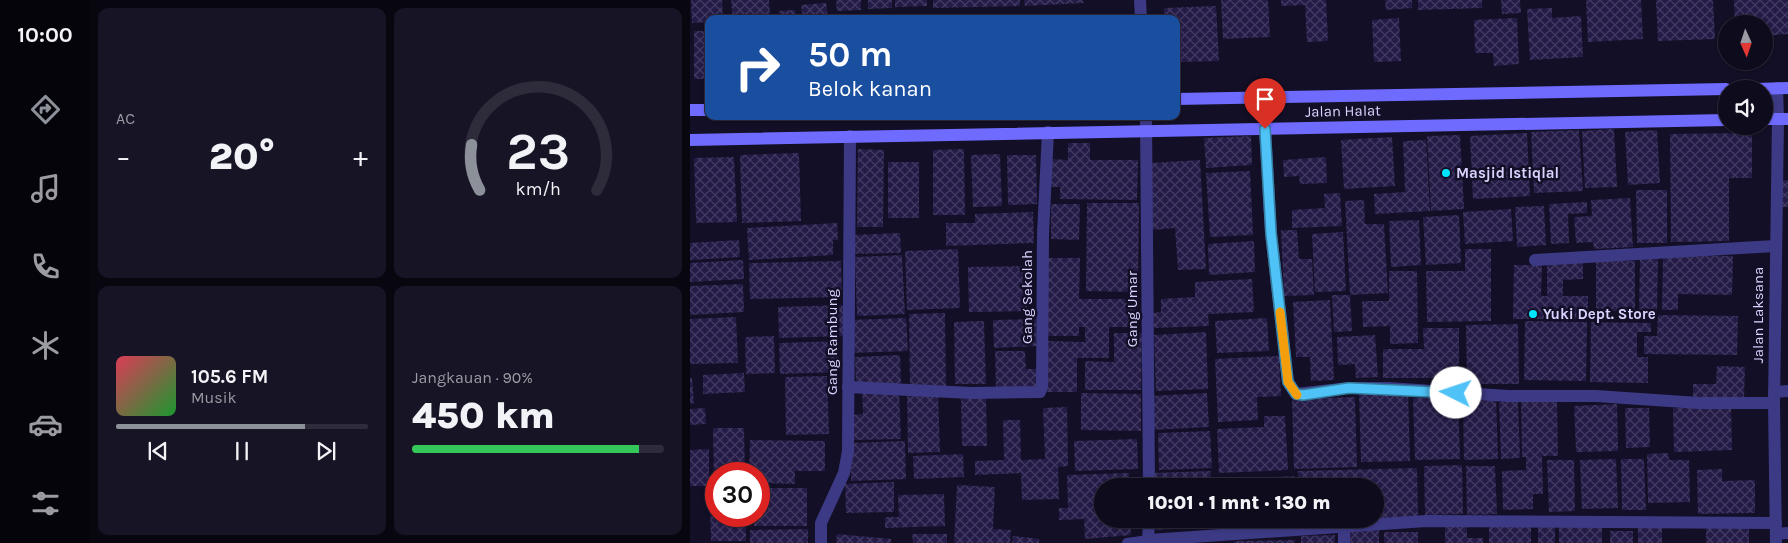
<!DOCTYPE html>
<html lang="id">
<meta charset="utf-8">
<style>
body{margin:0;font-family:Karla,sans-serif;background:#171425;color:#f1f3f6;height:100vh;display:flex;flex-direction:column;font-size:19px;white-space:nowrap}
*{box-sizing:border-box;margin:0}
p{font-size:16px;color:#9b9ba3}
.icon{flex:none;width:28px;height:28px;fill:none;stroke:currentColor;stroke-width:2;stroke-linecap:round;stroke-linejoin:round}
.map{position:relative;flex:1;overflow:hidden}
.sheet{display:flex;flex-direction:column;gap:8px;padding:8px;background:#08060f;width:600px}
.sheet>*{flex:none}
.guide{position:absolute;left:15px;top:15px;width:475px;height:105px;border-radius:10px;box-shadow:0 1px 4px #0004,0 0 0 1px #2e2b3b;background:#1a4fa0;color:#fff;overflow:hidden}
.needle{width:32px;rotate:177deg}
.tools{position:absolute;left:1028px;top:15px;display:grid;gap:10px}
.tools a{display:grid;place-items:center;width:55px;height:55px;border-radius:50%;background:#0e0b1c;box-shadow:0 1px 4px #0004,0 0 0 1px #2e2b3b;font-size:25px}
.speed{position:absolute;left:15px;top:462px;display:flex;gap:10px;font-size:25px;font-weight:700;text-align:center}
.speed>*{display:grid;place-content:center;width:65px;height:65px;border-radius:50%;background:#0e0b1c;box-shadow:0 1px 4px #0004,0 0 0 1px #2e2b3b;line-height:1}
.speed .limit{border:8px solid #d22;background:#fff;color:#111}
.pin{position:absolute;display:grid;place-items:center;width:42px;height:42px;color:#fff;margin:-51px -21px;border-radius:50% 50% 50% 0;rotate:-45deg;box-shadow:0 0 5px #0007}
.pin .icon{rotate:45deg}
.me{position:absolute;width:55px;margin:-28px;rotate:274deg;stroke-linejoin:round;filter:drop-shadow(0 0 4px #0008)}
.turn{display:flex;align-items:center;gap:18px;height:105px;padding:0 20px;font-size:22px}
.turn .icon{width:65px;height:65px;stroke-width:2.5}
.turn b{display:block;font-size:35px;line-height:42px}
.big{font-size:38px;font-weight:800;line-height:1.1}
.sheet .widget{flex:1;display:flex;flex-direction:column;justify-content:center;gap:8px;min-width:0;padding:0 18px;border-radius:10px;background:#171425}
.sheet .dial{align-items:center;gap:0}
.dial svg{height:130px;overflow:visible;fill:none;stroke:#2e2b3b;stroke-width:7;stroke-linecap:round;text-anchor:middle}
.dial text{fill:#f1f3f6;stroke:none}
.song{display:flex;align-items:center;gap:15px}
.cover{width:60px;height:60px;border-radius:8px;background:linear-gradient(135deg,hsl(350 70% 55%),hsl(130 70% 35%))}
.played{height:5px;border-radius:2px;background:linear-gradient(90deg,#8c9099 75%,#2e2b3b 75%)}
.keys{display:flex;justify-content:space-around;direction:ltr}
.heat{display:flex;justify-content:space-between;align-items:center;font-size:28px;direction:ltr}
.charge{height:8px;border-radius:4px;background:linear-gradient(90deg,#34c759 90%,#2e2b3b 0)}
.sheet .tiles{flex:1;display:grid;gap:8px;grid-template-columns:repeat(2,1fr)}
.trip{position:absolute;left:404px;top:478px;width:290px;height:50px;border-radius:25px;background:#0e0b1c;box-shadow:0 1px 4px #0004,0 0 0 1px #2e2b3b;font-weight:800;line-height:50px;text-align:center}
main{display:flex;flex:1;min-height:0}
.tabs{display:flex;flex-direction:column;width:90px;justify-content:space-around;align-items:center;background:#06040b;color:#9b9ba3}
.tabs .icon{width:35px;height:35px}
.tabs .current{color:#8c9099}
.tabs b{font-size:22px;color:#f1f3f6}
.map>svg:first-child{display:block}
.building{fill:url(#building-cross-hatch)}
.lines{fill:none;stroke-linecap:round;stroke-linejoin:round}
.service{stroke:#3d3a85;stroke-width:10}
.minor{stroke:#3d3a85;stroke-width:12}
.tertiary{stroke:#3d3a85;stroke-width:12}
.secondary{stroke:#6f6bff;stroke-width:12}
.route-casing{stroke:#337fa1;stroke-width:12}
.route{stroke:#4fc3f7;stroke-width:9}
.slow{stroke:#f59e0b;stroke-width:9}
.poi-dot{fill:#00e5ff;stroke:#130f26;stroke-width:2}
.labels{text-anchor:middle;stroke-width:5;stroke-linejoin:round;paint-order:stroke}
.street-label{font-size:15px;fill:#d9d4ff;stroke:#130f26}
.poi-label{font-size:15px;font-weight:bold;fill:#d9d4ff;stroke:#130f26;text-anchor:start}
</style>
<main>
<nav class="tabs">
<b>10:00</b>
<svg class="icon current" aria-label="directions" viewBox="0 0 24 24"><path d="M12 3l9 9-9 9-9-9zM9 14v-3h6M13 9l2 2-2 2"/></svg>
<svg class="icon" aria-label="music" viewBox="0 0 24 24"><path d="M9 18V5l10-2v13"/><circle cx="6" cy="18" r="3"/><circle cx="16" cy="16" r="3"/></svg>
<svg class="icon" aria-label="phone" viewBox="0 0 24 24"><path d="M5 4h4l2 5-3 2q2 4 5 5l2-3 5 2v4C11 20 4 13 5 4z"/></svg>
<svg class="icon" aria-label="climate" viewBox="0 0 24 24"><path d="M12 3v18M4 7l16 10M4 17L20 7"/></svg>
<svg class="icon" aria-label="car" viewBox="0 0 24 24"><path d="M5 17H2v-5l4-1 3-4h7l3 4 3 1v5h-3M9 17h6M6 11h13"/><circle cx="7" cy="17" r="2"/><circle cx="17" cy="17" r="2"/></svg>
<svg class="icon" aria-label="filters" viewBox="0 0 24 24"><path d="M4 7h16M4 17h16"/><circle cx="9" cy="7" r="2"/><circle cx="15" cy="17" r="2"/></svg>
</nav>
<section class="sheet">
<div class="tiles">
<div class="widget"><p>AC</p>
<div class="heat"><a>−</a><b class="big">20°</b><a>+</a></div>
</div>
<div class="widget dial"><svg viewBox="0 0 100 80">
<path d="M14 69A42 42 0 1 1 86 69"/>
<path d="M14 69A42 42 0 0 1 9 41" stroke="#8c9099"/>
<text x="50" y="56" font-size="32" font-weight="700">23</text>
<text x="50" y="72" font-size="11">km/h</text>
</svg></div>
<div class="widget">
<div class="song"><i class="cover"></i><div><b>105.6 FM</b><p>Musik</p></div></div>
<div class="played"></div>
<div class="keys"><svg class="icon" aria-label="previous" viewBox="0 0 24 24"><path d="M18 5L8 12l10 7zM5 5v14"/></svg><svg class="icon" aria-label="pause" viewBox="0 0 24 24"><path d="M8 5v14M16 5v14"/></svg><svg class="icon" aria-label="next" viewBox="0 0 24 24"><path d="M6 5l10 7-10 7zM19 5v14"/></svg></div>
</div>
<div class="widget"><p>Jangkauan · 90%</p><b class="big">450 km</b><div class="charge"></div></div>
</div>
</section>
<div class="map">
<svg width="1098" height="543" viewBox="0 0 1098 543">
<defs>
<pattern id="building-cross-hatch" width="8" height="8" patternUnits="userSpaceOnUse" patternTransform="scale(1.25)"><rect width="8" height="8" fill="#241b47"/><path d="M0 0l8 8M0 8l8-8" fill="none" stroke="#433b63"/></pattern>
</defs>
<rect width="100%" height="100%" fill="#130f26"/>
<g class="building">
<path d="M1,0H32L33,19H19V22L2,23Z"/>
<path d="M41,0H79L80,14L43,18Z"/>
<path d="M146,0H171V10L147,11Z"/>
<path d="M178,0H202V8L178,9Z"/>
<path d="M205,0H237V6L205,7Z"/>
<path d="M243,0H330V6L243,8Z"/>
<path d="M334,0H393L394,3L335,6Z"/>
<path d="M531,0H578L580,37L533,39Z"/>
<path d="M591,0H636L638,41L617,42L615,5L591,6Z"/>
<path d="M695,0H722V8L696,10Z"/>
<path d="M728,0H792V8L728,10Z"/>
<path d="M811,0H830L831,13L812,14Z"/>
<path d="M896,0H951L953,39L898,42Z"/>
<path d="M966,0H1023L1025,39L968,41Z"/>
<path d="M1044,0H1098V34L1074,36V24H1045Z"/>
<path d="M136,3L138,19H113L111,5Z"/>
<path d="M526,6L529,61L486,62V19H474V8Z"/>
<path d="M862,8V18L891,16L893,57L840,60L837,9Z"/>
<path d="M105,10L106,19H90L89,11Z"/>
<path d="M709,18L711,61L684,62L682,20Z"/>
<path d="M827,18L829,64L804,66L803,53H785L784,20Z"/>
<rect x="4" y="31" width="15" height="48"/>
<path d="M924,129L927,187L895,188L892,131Z"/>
<path d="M889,130L893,191L844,193L841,132Z"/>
<path d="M967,130L970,183L938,185L935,132Z"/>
<path d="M837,133L840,196L783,199L780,136Z"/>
<path d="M1062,133V178H1039V241L981,242L980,134Z"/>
<path d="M770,135L774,209L741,211L737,136Z"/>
<path d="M561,136L562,165L516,168L514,138Z"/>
<path d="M702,137L705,186L654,189L651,140Z"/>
<path d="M736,140L740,211L685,214L684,194L715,192L713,141Z"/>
<path d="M378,143H400V160H448L447,200L370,199V187H360V159L378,160Z"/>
<path d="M168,149L194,150L193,227H167Z"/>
<path d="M274,149L275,215H243V150Z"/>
<path d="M109,153L111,221L52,223L50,155Z"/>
<path d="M310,154L312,206L283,207L281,155Z"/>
<path d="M317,155H346L347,204L318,205Z"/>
<path d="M44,157L47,222L6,223L4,158Z"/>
<path d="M636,157L637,183L610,184L609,176L594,177L593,160Z"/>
<path d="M510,160L516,269L488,270L485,228L463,230L460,163Z"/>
<rect x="198" y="162" width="31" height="56"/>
<path d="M560,171L563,235L520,237L516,173Z"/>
<rect x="1089" y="180" width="9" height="27"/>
<path d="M946,190H977V243H947Z"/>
<path d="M650,193L652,226L602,228V210L635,208L634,194Z"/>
<path d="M940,198L943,247L904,249L903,242L886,243L884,217L902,216L901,200Z"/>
<path d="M674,200L675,224H694L698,293L660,295L655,201Z"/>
<path d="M897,202V213L878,214L879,243L861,244L859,204Z"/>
<path d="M397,203H449L448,292L396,291Z"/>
<path d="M361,204H390L389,240L361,239Z"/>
<path d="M854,206L856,245L827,247L825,207Z"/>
<path d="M821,209L823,241L775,244L773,212Z"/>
<path d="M343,212L344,243L256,246V223H285V214Z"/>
<path d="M769,215L771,263L736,265L733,217Z"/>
<path d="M729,220L731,265L701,267L699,221Z"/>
<path d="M147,223L148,240H143V255L59,260L57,228Z"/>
<path d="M591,230H607L609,259H622L624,295L594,296Z"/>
<path d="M653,232L656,291L625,292L622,234Z"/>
<path d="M210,233L211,253L162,254L161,235Z"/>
<path d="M49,240L50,257L0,260V243Z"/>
<path d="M564,241L565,272L519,275L518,244Z"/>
<path d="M268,249L270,308L217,310L215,251Z"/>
<path d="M775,249H801V321L737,322L736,271H775Z"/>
<path d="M212,255L215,314L167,316L165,257Z"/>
<path d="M973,255L1043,256L1042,295L988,294V310H972Z"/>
<path d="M356,258H390L389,299H446V327H419V358H387V392H357V341L395,342V327H389V336H356Z"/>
<path d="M950,258H968L967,310H949Z"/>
<path d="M53,260L54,279L0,282V263Z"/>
<path d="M151,261L152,297L60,299L59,263Z"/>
<rect x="906" y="261" width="39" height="50"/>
<path d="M857,263H893V279L873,280V296H898V319H823L824,265H852L851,296H857Z"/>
<path d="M336,266L337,311L279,312L278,267Z"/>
<path d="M699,271H727L728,343L700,344V326L673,327L672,301H699Z"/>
<path d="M562,279L564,312L518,314L519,326L464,328L463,313L471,312V299L505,297V282Z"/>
<path d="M53,284L54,312L0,315V286Z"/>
<path d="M642,295H660L662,331L644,332Z"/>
<path d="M640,300L644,380L621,381L620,357H606L603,302Z"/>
<path d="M154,305L155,336L89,338L88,307Z"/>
<path d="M255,313L256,387L220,388L219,314Z"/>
<path d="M968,315L1048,316L1047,355L954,354V336H967Z"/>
<path d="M46,317L48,363L0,364V319Z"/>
<path d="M216,318L218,351L160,353L159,320Z"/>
<path d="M577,318L579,351L527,353L525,321Z"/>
<path d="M346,319V346L304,348L303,320Z"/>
<path d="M294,321L296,384H265L264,322Z"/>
<path d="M835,321L897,322L896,381L834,380Z"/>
<path d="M901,322L961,323V332H947V357H958V383L900,382Z"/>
<path d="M828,324L829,384H777L776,325Z"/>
<path d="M733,328H769V378H693V349H734Z"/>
<path d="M516,332L518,389L466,391L464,335Z"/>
<path d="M424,333H452L451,390H395V361L424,362Z"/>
<path d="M685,335L688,377L666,378L665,364L648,365L647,337Z"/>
<path d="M84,336L85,373L56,374L55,337Z"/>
<path d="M148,341L149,372L90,374L89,343Z"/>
<path d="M305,351H335L336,369H348L349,387L306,388Z"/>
<path d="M210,355L211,384L166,387L165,357Z"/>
<path d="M589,356L591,396L567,397L568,420L528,422L525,359Z"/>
<path d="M1027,366L1055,367L1054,400L1003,399V384H1026Z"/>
<path d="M54,373L55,392L13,394V375Z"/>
<path d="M137,376L139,434L96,435L95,377Z"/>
<path d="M0,378H2L4,403L0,404Z"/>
<path d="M209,390L211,439L164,440L163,415L173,414L172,391Z"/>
<path d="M718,391L720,461L671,462L669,393Z"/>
<path d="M391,393L451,394V431L391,430Z"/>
<path d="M517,393L519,427L461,430L460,396Z"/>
<path d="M217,394H248L250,452L218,453Z"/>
<path d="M665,397L667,467L604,469L602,399Z"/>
<path d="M768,397L770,459L725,460L723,398Z"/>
<path d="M806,397L808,459L774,460L773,398Z"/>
<path d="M296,398L297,446H272L271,399Z"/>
<path d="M867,398L868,456H852L853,494H843V509L813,510L812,471L836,470V457H832L831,399Z"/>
<path d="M809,402H828L830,458L811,459Z"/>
<path d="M927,404L928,451L886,452L884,406Z"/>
<path d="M1041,406L1042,450L984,452L983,408Z"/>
<path d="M377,407L378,466L368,467L369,499L332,500L331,473L285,475V461L314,460L313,420H330L331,460L355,459L353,408Z"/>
<path d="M15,408L16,424L0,425V409Z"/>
<path d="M935,408H959L960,447L936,448Z"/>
<path d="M574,416H595L598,470L529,473L527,429L574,427Z"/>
<path d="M23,428H54L55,474H26V484H24Z"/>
<path d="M520,431L522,468L469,470L468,433Z"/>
<path d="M447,439L448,469L385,471L384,441Z"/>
<path d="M60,440L135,441V471H105V484L69,483V474H59Z"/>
<path d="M215,441L216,479L161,481L160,443Z"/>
<path d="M19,449V486H0V450Z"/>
<path d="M978,453L979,460H999L1000,502L958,503L957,454Z"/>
<path d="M273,454L274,477L224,479L223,456Z"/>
<path d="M926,459L928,508L892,509L890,460Z"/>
<path d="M931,459H954L956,510H932Z"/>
<path d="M857,460H884L885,511L859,512Z"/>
<path d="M772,465L773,514L735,515L734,466Z"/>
<path d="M776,466H805L807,514L777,515Z"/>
<path d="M727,468L728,518L685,519V486H608V471Z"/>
<path d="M1032,469V481L1065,480V513L1008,514L1007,470Z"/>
<path d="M521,471V486H463V473Z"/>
<path d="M439,473V486H412V519H440L441,535L395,539L394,519L369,520V508H378L377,475Z"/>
<path d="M604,476L605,486H525L524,480Z"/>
<path d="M204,482V512L156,513L155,484Z"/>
<path d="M267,485L305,487L303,529L321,530L320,543H264Z"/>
<path d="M69,488H117V526H64V516H69Z"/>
<path d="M254,494L255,526L195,528V517H209L208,495Z"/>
<path d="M26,501V516H56V541H21L20,502Z"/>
<path d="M465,519H523V527L465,530Z"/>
<path d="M526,519H606V524L527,527Z"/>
<rect x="799" y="525" width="42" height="18"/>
<path d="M755,526L777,527V538H793V543H755Z"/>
<rect x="869" y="526" width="43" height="17"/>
<rect x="948" y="526" width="24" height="17"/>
<rect x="848" y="527" width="17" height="16"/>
<rect x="1016" y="528" width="43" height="15"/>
<path d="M118,529V543H60V530Z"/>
<rect x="657" y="530" width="32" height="13"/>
<rect x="920" y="531" width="23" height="12"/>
<rect x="694" y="532" width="34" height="11"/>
<path d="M147,534L201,539V543H146Z"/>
<path d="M222,534H257V543H223Z"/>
<path d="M645,535V543H611V536Z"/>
<path d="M323,536L349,539V543H322Z"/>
<path d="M605,540V543H544V541Z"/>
</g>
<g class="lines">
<path class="service" d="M437,543L459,540"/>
<g class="minor">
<path d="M450,0L451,19"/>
<path d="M1087,88L1088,119"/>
<path d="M456,116L459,486"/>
<path d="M575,129L581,233L598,382L606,394L659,388H698L818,396H906L1009,403H1084"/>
<path d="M845,260L1085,246"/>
<path d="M158,387L282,393L350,392L352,387L353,234L358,132"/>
<path d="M1084,392L1098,391"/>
<path d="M654,526V543"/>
<path d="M1086,534L1098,533"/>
<path d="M459,540L736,521L1086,523"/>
<path d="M131,543V523L154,473L158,451L160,136"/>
<path d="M458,543L459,519"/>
</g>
<path class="tertiary" d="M1086,543L1084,403L1088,119"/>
<g class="secondary">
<path d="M1066,89L1098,88"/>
<path d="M486,99L1036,89"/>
<path d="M0,110H19"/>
<path d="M1074,119H1098"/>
<path d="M0,140L1036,120"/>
</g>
</g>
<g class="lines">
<defs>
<path id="route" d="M575,129L581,233L598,382L606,394L613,395L659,388L766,393"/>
</defs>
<use href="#route" class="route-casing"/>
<use href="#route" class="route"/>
<path class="slow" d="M590,312L598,382L607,395"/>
</g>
<g class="poi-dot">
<circle cx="756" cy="173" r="5"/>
<circle cx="843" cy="314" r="5"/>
</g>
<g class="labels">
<g class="street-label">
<text transform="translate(653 111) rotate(-1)" y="5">Jalan Halat</text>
<text transform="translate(337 297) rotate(-90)" y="5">Gang Sekolah</text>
<text transform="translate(442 309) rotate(-90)" y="5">Gang Umar</text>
<text transform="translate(1068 315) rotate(-90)" y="5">Jalan Laksana</text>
<text transform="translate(142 342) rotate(-90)" y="5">Gang Rambung</text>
</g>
<g class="poi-label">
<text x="766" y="178">Masjid Istiqlal</text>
<text x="853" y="319">Yuki Dept. Store</text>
</g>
</g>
</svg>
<div class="tools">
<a><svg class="needle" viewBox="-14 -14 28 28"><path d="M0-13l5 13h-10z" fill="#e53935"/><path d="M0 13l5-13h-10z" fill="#9b9ba3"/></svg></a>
<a><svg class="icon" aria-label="sound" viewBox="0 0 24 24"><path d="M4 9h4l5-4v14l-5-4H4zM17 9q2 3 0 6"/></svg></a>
</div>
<div class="speed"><div class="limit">30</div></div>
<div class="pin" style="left:575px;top:129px;background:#d93025"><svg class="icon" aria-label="arrive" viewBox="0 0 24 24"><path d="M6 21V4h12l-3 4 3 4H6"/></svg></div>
<svg class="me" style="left:766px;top:393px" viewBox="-20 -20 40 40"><circle r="19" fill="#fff"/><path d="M0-13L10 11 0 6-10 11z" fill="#4fc3f7"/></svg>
<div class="trip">10:01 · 1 mnt · 130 m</div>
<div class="guide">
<div class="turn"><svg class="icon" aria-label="right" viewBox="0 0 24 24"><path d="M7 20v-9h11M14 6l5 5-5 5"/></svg><div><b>50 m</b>Belok kanan</div></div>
</div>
</div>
</main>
